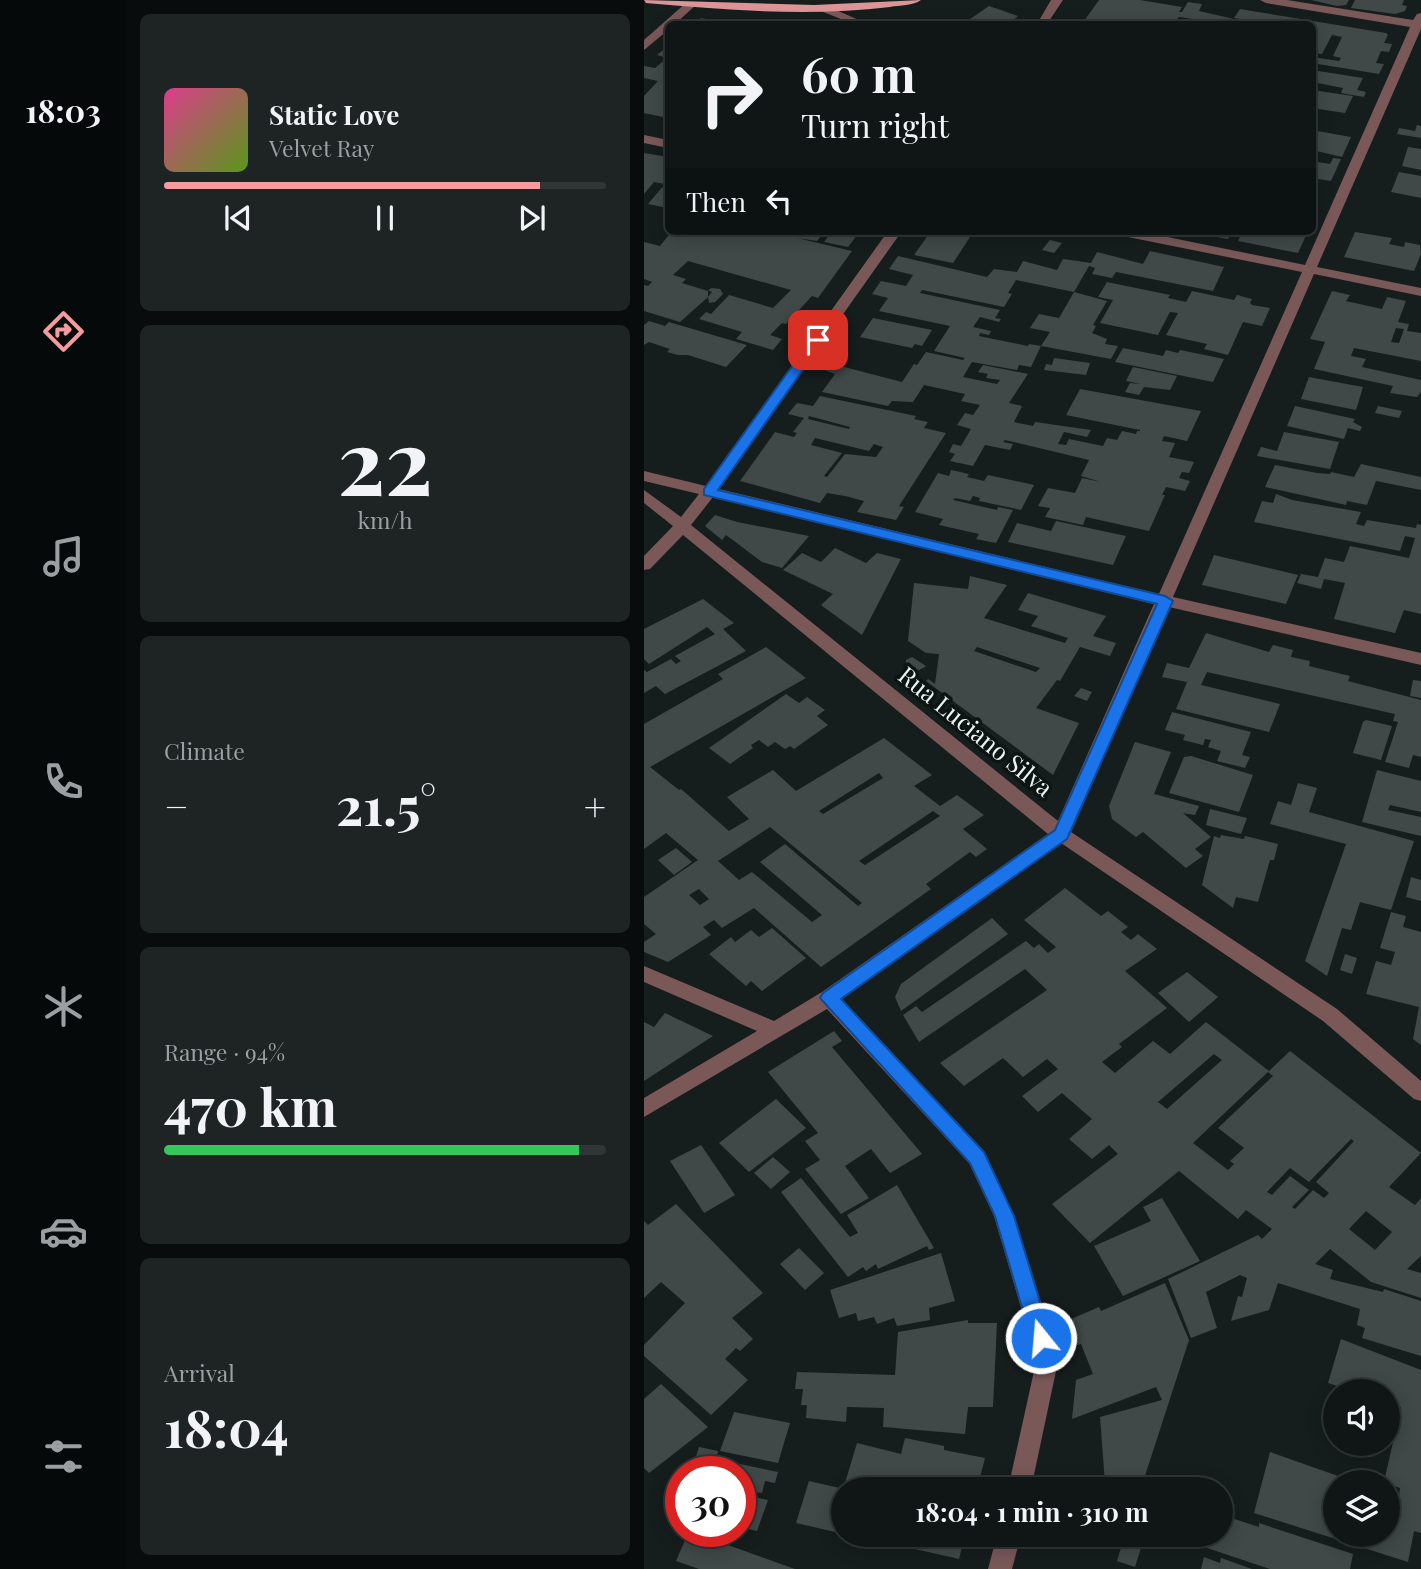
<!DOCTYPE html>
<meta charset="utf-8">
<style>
body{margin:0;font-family:"Playfair Display",serif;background:#1e2323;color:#f1f3f6;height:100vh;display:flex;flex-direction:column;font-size:26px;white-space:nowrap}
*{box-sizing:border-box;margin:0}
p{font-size:23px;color:#9c9fa1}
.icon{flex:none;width:38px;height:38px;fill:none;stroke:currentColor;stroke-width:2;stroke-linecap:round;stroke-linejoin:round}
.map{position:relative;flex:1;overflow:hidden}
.drawer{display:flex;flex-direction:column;gap:14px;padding:14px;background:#090c0c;width:518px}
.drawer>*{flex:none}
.top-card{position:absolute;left:21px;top:21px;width:651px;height:214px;border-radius:10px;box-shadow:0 4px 18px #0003,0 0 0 2px #303535;background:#101616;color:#f1f3f6;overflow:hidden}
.controls{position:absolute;left:679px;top:1379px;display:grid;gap:14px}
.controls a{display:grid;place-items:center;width:77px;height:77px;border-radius:50%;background:#101616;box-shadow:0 4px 18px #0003,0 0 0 2px #303535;font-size:35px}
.speed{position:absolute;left:21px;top:1456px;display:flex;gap:14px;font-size:35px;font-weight:700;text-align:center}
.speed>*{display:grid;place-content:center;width:91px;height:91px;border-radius:50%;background:#101616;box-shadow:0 4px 18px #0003,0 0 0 2px #303535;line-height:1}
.speed .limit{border:10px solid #d22;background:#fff;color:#111}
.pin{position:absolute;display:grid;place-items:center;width:60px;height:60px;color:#fff;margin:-30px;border-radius:14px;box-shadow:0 4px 10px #0006}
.me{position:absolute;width:77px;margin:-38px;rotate:343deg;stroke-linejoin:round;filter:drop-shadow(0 0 5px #0008)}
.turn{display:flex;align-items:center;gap:24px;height:147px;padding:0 21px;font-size:32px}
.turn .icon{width:91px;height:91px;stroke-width:2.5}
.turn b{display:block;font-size:49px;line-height:60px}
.then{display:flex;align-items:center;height:66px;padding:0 21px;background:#0003;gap:14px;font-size:26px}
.big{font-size:52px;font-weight:700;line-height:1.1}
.drawer .tile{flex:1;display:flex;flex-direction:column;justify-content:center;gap:10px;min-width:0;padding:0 24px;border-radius:10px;background:#1e2323}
.drawer .dial{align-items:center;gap:0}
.dial b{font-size:91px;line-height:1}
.song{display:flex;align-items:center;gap:21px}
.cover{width:84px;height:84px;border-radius:10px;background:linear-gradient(135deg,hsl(330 70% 55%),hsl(90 70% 35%))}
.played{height:7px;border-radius:4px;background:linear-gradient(90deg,#f59b9e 85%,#303535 85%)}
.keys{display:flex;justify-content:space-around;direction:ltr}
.heat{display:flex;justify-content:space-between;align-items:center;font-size:38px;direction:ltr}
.charge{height:10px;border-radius:5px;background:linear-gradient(90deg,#34c759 94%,#303535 0)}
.trip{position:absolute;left:187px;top:1477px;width:402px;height:70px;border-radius:35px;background:#101616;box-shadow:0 4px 18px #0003,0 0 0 2px #303535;font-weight:700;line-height:70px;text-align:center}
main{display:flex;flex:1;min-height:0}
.dock{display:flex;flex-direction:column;width:126px;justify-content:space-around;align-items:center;background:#060909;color:#9c9fa1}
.dock .icon{width:49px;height:49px}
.dock .selected{color:#f59b9e}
.dock b{font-size:32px;color:#f1f3f6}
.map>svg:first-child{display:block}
.building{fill:#404848;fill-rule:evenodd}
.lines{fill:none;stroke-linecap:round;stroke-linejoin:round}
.minor{fill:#7a5858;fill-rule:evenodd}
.major{fill:#dc9496;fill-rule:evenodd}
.route{fill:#1a73e8;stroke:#114b97;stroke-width:2}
.labels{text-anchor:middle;stroke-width:7;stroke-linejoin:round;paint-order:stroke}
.street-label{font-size:24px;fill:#eef3f3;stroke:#0d1414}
</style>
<main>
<nav class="dock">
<b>18:03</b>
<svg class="icon selected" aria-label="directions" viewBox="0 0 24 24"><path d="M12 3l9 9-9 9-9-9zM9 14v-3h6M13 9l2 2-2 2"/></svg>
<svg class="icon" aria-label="music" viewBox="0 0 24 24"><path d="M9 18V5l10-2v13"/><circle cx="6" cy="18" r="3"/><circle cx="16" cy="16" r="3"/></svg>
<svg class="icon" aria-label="phone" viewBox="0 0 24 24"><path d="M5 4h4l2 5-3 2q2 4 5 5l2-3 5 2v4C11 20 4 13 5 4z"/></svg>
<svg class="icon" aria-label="climate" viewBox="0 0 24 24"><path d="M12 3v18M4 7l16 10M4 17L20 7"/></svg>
<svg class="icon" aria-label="car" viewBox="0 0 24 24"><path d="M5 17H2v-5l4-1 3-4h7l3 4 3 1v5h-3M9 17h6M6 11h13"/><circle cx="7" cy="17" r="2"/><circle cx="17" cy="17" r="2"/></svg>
<svg class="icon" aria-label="filters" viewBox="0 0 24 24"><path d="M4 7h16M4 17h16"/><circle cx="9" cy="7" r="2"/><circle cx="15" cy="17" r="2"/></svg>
</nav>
<section class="drawer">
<div class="tile">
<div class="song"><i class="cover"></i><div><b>Static Love</b><p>Velvet Ray</p></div></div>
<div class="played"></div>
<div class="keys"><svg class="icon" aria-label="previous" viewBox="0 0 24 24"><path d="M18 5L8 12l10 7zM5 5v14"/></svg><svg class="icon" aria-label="pause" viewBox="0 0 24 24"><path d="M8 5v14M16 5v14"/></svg><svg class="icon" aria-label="next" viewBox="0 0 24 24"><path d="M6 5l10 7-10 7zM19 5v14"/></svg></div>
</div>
<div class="tile dial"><b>22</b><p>km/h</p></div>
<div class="tile"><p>Climate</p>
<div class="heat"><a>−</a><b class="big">21.5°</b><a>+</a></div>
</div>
<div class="tile"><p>Range · 94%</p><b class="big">470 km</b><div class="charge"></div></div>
<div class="tile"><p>Arrival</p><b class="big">18:04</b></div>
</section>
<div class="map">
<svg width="777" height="1569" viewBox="0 0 777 1569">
<rect width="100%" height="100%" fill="#161d1d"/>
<g class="building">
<path d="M455,0H496L538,7L535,12H538L544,2L558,4L555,11L590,19L587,24H547L549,19L535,17L527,24H438Z"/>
<path d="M667,0H705L702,5L693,6Z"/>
<path d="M711,0H760L758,5L763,6L761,11L751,14L707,8Z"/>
<path d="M345,6L374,16L365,24H319Z"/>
<path d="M596,9L742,33L744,35L740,43L748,44L745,52L737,51L732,63L740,64L735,74L668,63V57L695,61L697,58L689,56L698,37L688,35L678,54L668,53V24H593L596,19L590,18Z"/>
<path d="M57,18L81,23V24H50Z"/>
<path d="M24,46V118L0,113V96L14,81L0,78V66L11,68L23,58L13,55Z"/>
<path d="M668,70L719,78L713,90L722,92L720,97L697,93L699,88L668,82Z"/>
<path d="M668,90L709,96L701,113L668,108Z"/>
<path d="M773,125L777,126V138L753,134L755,128L771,131Z"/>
<path d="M668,130L707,137L698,157L668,150Z"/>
<path d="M764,147L777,149V170L758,166Z"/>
<path d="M0,153L24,157V165L19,171L24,173V208L4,204L21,184L10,182L0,194Z"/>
<path d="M689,158L697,159L687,181L668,178V161L686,164Z"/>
<path d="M755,172L777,176V198L747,192Z"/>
<path d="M28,231H181L173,241L153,238L208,251L174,298L168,296L142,324L138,323L126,335L138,339L129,350L92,339L98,332L55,319L62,312L67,314L85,295L129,308L147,290L44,261L29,275L42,279L38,283L64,291V297L36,322L0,311V285L4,286L8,282L0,279V242L16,246Z"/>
<path d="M188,231H216L204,247L180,242Z"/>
<path d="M287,231H330L309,263L270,255Z"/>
<path d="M564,231H588L584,239L562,235Z"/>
<path d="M599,231H664L654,253L594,241Z"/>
<path d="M711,232L748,238L745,244L760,247L761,242L776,245L777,254L770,271L700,257Z"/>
<path d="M406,240L418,243L410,253L398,250Z"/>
<path d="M506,251L580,267L569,291L472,272L468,278L448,274L451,268L445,266L430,292L372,280L364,293L368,294L360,307L278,290L276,293L356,310L351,318L357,319L355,322L336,317L329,327L347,331L345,335L336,333L335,336L384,346L385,344L397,346L406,332L386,328L395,314L415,318L430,292L463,301L449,325L452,326L448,333L463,339L461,344L474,346L467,359L397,346L387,367L375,365L373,370L328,362L319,377L353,384L356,380L342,378L344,374L334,372L339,365L384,374L365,403L378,406L370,422L389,426L391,422L447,430L443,437L420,432L414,444L422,445L425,439L459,446L463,438L473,440L478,431L492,434L493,431H496V430L422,415L436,389L557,411L543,441L520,436L518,441L531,443L525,457L550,462L545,473L538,472L535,478L546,481L541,491L522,487L518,495H521L505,531L442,517L439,525L401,517L406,508L394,506L404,488L431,493L438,478L457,482L437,476L445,460L361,440L359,442L369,444L366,450L341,445L329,466L306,461L311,454L305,452L309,444L317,446L327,429L313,425L321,413L329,415L336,405L317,401L321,394L280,385L269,402L248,401L244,406L178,392L191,374L177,369L181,362L258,382L270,364L273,365L282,352L319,360L321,358L290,351L306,326L235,311L244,298L228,294L237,281L262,286L269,275L245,269L254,256L343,277L350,269L373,272L379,261L413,270L419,259L447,263L453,252L499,264Z"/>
<path d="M463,282L526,295L524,298L542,302L548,291L590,300L593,295L608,299L606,303L608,305L626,308L618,326L599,322L584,355L560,349L563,344L522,335L534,313L526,312L514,335L456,323L469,300L454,297Z"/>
<path d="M68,288L76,289L79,294L71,302L65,303L64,297L68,292L64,290Z"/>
<path d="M688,291L706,295L702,301L738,309L743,297L762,301L754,322L765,324L763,331L777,333V361L710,348L707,356L722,359L718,367L777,380V392L773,397L746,393L749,386L670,369L681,342L666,339ZM752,328L760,329L755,343L747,342Z"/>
<path d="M229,318L288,330L278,346L271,344L268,348L216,337Z"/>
<path d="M5,321L21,326L25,322L103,345L82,367L44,355H34L23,352L26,349L5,342L0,345V325Z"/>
<path d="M479,348L519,356L522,350L534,353L536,350L580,359L569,382L471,362Z"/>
<path d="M410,358L446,363L442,375L400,370L402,364L408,365Z"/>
<path d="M489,367L533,376L526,390L500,387L495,395L481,392L486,383L497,384L482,381Z"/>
<path d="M665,377L719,387L712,410L657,399Z"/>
<path d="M176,396L272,416L270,419L284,422L280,428L302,433L255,506L260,507L252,520L213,512L220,501L201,496L183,493L176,503L96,481L131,432L150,437L153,433L149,432L160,418L144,414L153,403L169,406ZM165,416L206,427L205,429L164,419ZM171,438L225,451L230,444L239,447L232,457L201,454L183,477L180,476L198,453L167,445Z"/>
<path d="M651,406L711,419L709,422L718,427L716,431L704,428L700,439L643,426Z"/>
<path d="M734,406L758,411L755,418L731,413Z"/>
<path d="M640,432L695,442L686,469L613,456L617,447L633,451Z"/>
<path d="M717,464L777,477V490L732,481L723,505L703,501L702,505L621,487L631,465L673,473L686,474L687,472L710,477Z"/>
<path d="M307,470L325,474L323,477L340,481L344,475L390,485L377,510L335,501L336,498L329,496L326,501L311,498L309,500L353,510L354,507L369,510L352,543L332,539L335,534L295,525L299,519L271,512L294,473L305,476Z"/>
<path d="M632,494L648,500L717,512L712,524L720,526L723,520L772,528L773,524L777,525V614L760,610L751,633L690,619L701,583L680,579L677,589L653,583L657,574L674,577L681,558L700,562L706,546L765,558L771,538L761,536L756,551L610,522L618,501L629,503Z"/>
<path d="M71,515L93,522L165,536L138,568L118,562L82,535L78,540L61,526Z"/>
<path d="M412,521L482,536L469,565L364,542L373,523L407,531Z"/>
<path d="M191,548L222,563L233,553L257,559L218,635L177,605L189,594L139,570L158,553L177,562Z"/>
<path d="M570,555L654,575L642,604L558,585Z"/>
<path d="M326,576L363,585L340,618L421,643L424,638L387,626L394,616L374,610L384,593L462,616L449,636L472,643L466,656L436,647L416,681L413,680L392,708L435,723L409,775L282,681L284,679L291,684L295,654L282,653L264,641L270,583L324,589ZM333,647L396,668L392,672L330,651Z"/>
<path d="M59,599L90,623L79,629L102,651L21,694L12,686L0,693V670L3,672L27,659L32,664L37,661L31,656L71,634L63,627L5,664L0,659V629Z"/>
<path d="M562,633L625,652L629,645L649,650L647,657L666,661L665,666L706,676L704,681L777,700V757L769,755L765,768L741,762L754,722L749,721L751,714L563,672L557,685L636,704L625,732L532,709L543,682L518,677L523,663L545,668Z"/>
<path d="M122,647L162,678L6,767L35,790L37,789L85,831L105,819L83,797L129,770L152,791L240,738L288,775L270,786L296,806L313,795L340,815L319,829L343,849L332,857L326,852L282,884L287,889L177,967L110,908L78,928L70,920L59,927L67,935L24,962L0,952V942L12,934L0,924V897L54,860L22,833L0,849V724L79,679L74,674ZM235,773L239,778L179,814L175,811ZM289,811L296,816L221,865L215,861ZM126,827L218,903L214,906L141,844L116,862L178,915L168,922L108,872L95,880L74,861ZM55,889L65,899L56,905L45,895Z"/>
<path d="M268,657L282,666L281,667L273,671L262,664V660Z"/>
<path d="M769,680L777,681V698L766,696Z"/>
<path d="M437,688L448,692L443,701L430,696Z"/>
<path d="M142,694L155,703L163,697L181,710L173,716L184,725L150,749L146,746L141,749L131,742L124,747L115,740L107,745L109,748L86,764L65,748Z"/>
<path d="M528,712L607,732L598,755L606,757L601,768L573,761L577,751L564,747L567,740L561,739L559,745L539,740L541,735L521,730Z"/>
<path d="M722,720L748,726L737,760L709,753L719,722Z"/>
<path d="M491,742L527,752L510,794L555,806L551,815L539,813L567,837L551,849L559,856L542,868L499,832L492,837L468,819L465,806Z"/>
<path d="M547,756L609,775L595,812L525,793L540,757Z"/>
<path d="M733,770L777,781V812L746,805L744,810L777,817V836L718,822Z"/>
<path d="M654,783L673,788L665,812L770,841L747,910L716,902L707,930L698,928L683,976L661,961L702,844L626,824L634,801L647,805Z"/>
<path d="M566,809L603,818L597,834L562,825Z"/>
<path d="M577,835L600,839L601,836L634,844L630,860H626L614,902L592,897L589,908L558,885L570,836L576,838Z"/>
<path d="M32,848L48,862L30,875L14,860Z"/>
<path d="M767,877L777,880V901L762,897Z"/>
<path d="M421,888L457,916L464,911L484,927L477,932L487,940L494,934L513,949L481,971L523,1008L475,1044L478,1047L458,1062L471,1073L509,1041L526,1054L562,1022L625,1071L549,1143L584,1170L590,1164L586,1161L600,1148L574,1128L629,1076L624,1072L646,1051L777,1153L745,1187L771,1205L777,1198V1256L763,1269L777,1273V1298L727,1282L686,1249L671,1264L689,1270L686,1279L739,1292L740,1289L777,1301V1356L718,1338L721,1328L713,1325L716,1309L634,1283L625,1310L587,1321L594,1296L598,1297L603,1278L596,1275L562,1292L573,1328L547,1338L524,1279L614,1235L618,1239L628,1229L602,1210L594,1219L535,1171L446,1243L408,1204L474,1154L465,1145L448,1159L425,1139L448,1119L418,1093L394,1112L378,1096L414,1069L403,1059L379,1077L359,1058L320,1086L296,1063L403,990L381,969L275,1042L259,1015L272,1006L278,1012L382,941L390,948L395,944L404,953L412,947L380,920ZM570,1054L578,1060L523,1109L514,1102ZM707,1139L710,1141L672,1182L685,1193L680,1198L669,1190L651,1209L648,1207L665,1190L646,1176L628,1195L623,1192L646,1168L665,1182ZM722,1211L748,1232L731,1250L705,1229Z"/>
<path d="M747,912L762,916L759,927L777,932V1045L769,1039L775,1007L722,994L732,961L747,965L751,952L736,948Z"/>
<path d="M348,918L364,934L257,1011L251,997L257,984Z"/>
<path d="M128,928L162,958L118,991L107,981L102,986L65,954L87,937L91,942L107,930L115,937Z"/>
<path d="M701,954L713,958L708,974L696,970Z"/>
<path d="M543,972L574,997L545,1022L514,993Z"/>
<path d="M21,1013L69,1036L0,1081V1022L10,1027Z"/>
<path d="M190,1031L198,1041L188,1047L278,1154L246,1173L227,1149L201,1166L225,1198L197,1214L161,1169L176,1160L161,1141L174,1133L124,1072Z"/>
<path d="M132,1099L162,1128L105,1172L75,1143Z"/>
<path d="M57,1145L91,1195L60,1213L26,1161Z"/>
<path d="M129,1157L146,1172L127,1189L110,1173Z"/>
<path d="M157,1178L206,1237L214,1233L203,1215L253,1185L290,1248L285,1250L283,1246L234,1269L232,1264L222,1271L219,1267L204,1277L137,1192Z"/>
<path d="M518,1198L556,1261L479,1296L450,1246L507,1221L499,1207Z"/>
<path d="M32,1204L119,1293L88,1318L109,1339L96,1351L92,1348L81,1359L104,1380L67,1415L0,1356V1345L41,1303L17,1282L0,1298V1221L4,1225Z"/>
<path d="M155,1248L180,1273L161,1290L136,1264Z"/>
<path d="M297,1253L311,1301L285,1308L286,1320L253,1326L250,1318L233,1324L230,1317L214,1321L212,1313L195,1318L186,1290Z"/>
<path d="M521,1283L545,1340L499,1482L461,1483L456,1417L518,1400L512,1387L428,1419L432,1380L449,1374L437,1344L430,1346L427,1319L455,1307L457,1311Z"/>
<path d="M324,1320V1323H353L349,1407H324L321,1434L239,1427L240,1408L203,1407L202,1422L162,1418L163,1405H157L159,1389H151L153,1372L251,1375L254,1332Z"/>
<path d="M697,1339L777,1370V1533L770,1531L764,1562L610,1513L626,1452L711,1482H691V1535H744V1492L755,1496L756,1488L740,1482L757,1407L744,1403V1391H709L684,1383Z"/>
<path d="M17,1384L64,1427L5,1473L0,1468V1399Z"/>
<path d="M90,1412L146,1423L134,1463L76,1451Z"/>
<path d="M261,1438L300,1446V1450L341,1458L333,1489H229L201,1483L213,1443L257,1454Z"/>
<path d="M55,1447L74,1451L72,1459L134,1472L131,1483L121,1481L118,1493L102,1491L101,1495L124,1500L113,1531L96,1527V1472H47Z"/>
<path d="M165,1481L200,1489V1534L152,1523Z"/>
<path d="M578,1515L615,1527V1523L709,1554L706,1569H626L524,1535H578Z"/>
<path d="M45,1531L151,1569H55L32,1561Z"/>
<path d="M209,1535H321L315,1559Z"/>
<path d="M481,1535H501L491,1567L473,1561Z"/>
<path d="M560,1557L576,1563L577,1558L608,1569H557Z"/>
</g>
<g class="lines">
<g class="minor">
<path d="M407,0H419L403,24H393Z"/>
<path d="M616,0H643L769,20L773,14L777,13V29L673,267L777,288V296L670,274L529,597L777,653V665L525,607L427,832L693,1009L777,1081V1101L770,1099L679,1021L417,843L198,999L340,1151L370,1216L408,1338L412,1371L387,1489H364L390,1371L386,1338L350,1216L325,1163L183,1009L0,1117V1098L113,1031L0,982V966L130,1021L178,992L404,834L39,535L6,569L0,570V556L29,526L0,503V490L37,517L55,494L0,481V471L62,486L244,231H258L75,489L515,594L658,272L474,235L467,231H494L661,265L766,27L622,3ZM69,497L510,604L414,821L47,525Z"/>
<path d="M43,2L53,4L31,24H24V30L0,50V40Z"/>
<path d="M177,7H185L224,24H209L177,11Z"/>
<path d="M0,135L24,140V148L0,143Z"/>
<path d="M353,1535H377L368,1569H344Z"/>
</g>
<path class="major" d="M0,0L170,5L277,0C269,6 256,5 246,7C165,17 83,10 2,3Z"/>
</g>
<path class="route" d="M174,336L180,340L74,490L521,596L529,601L423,839L197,999L340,1152L370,1216L407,1338L404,1344L397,1347L390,1344L387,1338L351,1216L326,1163L176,998L179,993L411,830L513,604L60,495V489L169,337Z"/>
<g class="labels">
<g class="street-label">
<text transform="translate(331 732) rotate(39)" y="8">Rua Luciano Silva</text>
</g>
</g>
</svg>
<div class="controls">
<a><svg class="icon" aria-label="sound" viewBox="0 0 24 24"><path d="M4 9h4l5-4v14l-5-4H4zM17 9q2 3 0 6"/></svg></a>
<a><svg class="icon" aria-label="layers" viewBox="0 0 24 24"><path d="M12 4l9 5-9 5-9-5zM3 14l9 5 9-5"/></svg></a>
</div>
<div class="speed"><div class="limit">30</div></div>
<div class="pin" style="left:174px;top:340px;background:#d93025"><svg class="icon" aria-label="arrive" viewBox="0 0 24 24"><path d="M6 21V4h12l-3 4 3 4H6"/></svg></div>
<svg class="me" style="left:397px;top:1338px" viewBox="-20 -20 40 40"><circle r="17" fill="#1a73e8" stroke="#fff" stroke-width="3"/><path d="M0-11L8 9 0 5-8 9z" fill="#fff"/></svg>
<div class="trip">18:04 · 1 min · 310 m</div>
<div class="top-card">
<div class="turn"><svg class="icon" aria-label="right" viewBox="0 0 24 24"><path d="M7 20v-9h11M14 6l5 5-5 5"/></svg><div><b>60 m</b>Turn right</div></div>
<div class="then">Then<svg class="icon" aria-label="left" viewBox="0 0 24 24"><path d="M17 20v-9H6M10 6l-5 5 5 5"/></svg></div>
</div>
</div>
</main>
